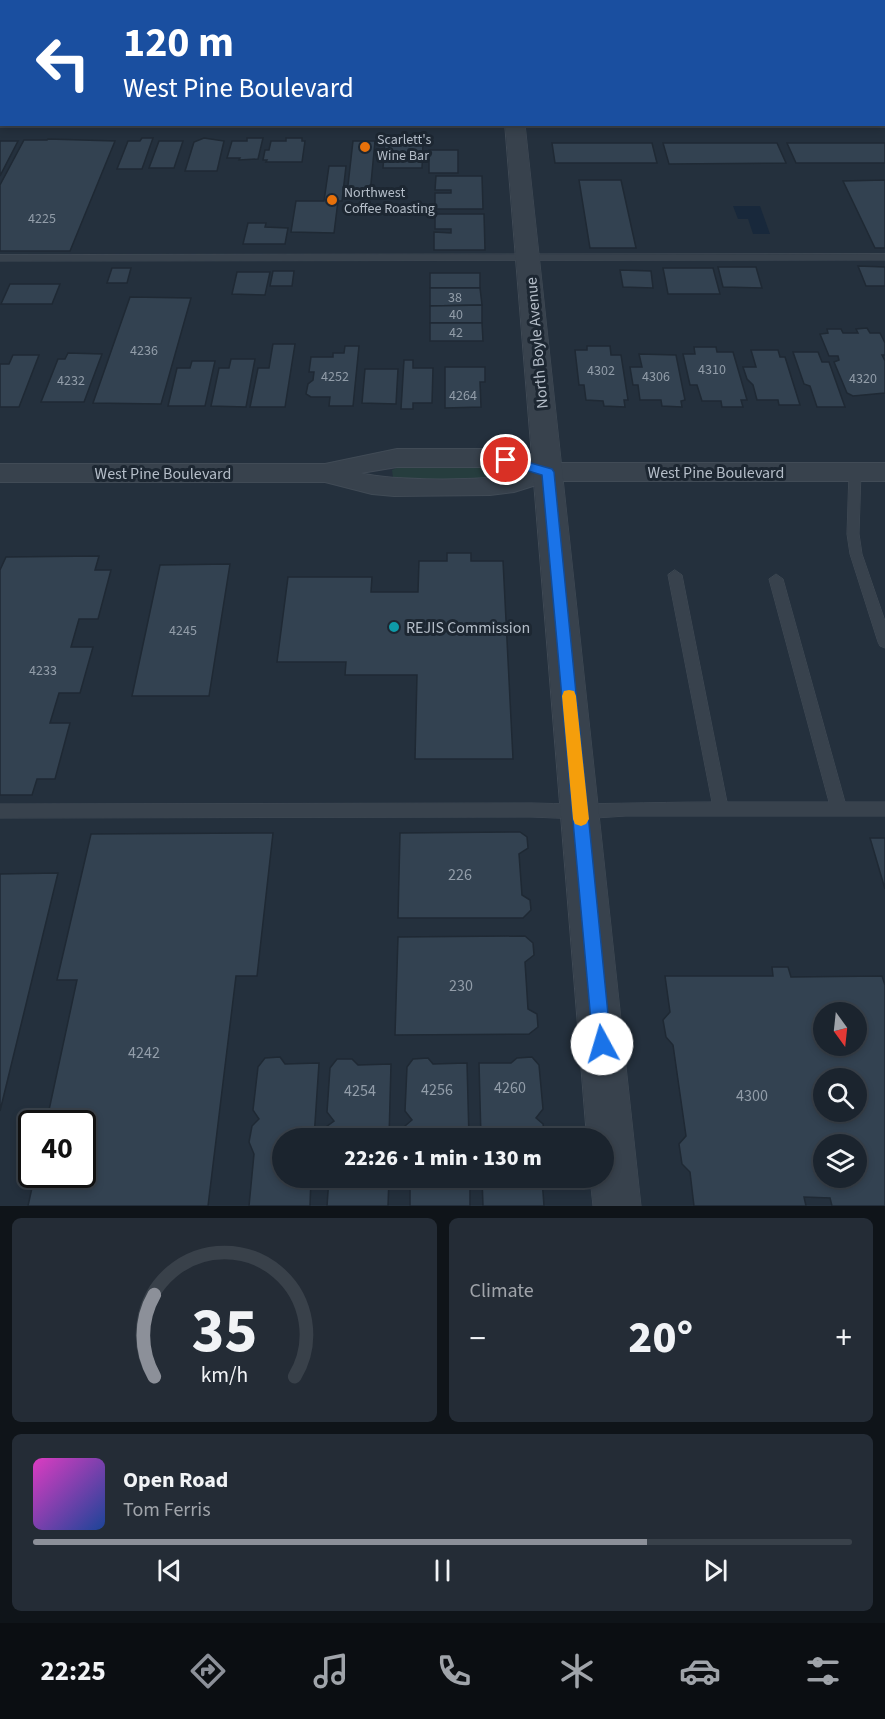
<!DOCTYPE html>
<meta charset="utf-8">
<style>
body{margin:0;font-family:"Source Sans 3",sans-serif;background:#242c36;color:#f1f3f6;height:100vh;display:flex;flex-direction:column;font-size:22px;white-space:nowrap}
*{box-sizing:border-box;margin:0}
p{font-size:20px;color:#a0a4aa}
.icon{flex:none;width:33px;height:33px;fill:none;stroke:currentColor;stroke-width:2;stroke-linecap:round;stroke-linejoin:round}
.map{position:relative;height:1206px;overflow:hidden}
.drawer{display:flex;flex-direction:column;gap:12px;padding:12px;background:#0f1419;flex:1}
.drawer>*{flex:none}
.top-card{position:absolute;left:0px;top:0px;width:885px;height:126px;box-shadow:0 3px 9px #0003,0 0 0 2px #39414a;background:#1a4fa0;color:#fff;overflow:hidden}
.needle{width:39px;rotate:165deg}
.buttons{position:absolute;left:813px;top:1002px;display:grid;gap:12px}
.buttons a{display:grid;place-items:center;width:54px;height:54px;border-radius:50%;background:#1b242e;box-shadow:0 3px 9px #0003,0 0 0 2px #39414a;font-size:30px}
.speed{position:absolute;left:18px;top:1110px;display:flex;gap:12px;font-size:30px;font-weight:700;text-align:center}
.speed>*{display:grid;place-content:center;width:78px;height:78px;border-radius:50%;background:#1b242e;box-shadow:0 3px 9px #0003,0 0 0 2px #39414a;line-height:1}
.speed .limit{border:3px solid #111;border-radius:9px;background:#fff;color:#111}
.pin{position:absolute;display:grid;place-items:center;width:51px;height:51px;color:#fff;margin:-26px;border:3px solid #fff;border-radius:50%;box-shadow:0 2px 6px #0007}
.me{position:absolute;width:66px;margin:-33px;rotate:354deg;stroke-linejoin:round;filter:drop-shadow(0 0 4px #0008)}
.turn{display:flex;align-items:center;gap:21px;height:126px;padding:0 24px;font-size:27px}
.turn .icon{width:78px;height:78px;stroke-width:2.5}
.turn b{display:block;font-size:42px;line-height:51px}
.big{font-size:45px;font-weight:800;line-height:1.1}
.drawer .tile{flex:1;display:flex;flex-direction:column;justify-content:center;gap:9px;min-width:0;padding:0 21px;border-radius:9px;background:#242c36}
.drawer .dial{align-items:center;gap:0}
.dial svg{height:156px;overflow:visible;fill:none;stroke:#39414a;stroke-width:7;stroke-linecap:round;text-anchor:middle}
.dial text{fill:#f1f3f6;stroke:none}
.song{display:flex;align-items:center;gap:18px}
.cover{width:72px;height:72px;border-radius:9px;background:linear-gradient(135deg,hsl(310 70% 55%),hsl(220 70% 35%))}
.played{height:6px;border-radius:3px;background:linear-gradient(90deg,#8c9099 75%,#39414a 75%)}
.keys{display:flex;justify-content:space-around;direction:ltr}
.heat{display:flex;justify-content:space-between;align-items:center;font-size:33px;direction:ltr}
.drawer .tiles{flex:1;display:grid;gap:12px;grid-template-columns:1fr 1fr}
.tile:last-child{grid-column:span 2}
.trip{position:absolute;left:272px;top:1128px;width:342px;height:60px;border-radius:30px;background:#1b242e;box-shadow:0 3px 9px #0003,0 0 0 2px #39414a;font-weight:800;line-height:60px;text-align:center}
.dock{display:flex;height:96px;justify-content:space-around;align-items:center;background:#0b0e12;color:#a0a4aa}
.dock .icon{width:42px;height:42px}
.dock .on{color:#8c9099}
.dock b{font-size:27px;color:#f1f3f6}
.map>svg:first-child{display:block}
.green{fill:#263d3e}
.water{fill:#18283b}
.building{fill:#334251;stroke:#1f2934;stroke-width:1.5;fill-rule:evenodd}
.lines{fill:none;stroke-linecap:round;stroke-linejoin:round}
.service-casing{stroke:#414b56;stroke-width:1}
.minor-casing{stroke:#414b56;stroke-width:2}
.tertiary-casing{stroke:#414b56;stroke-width:1}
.service{fill:#38424d;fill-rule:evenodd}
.minor{fill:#38424d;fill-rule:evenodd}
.tertiary{fill:#38424d;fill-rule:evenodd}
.route{fill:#1a73e8;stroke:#114b97;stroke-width:1.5}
.slow{fill:#f59e0b}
.food-dot{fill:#e8710a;stroke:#1d2732;stroke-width:2}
.culture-dot{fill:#0f9aa8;stroke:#1d2732;stroke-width:2}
.labels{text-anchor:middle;stroke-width:6;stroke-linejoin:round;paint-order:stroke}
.far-poi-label{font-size:14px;fill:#b4bdc8;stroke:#1d2732;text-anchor:start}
.number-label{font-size:14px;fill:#929da9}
.street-label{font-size:16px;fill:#b4bdc8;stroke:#1d2732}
.poi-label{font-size:16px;fill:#b4bdc8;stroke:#1d2732;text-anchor:start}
.near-number-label{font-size:16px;fill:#929da9}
</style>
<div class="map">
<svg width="885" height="1206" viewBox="0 0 885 1206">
<rect width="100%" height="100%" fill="#24303d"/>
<path class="green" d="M399,467L486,468L493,471V474L487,480L397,479L393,477L392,470Z"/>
<path class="water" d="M733,206H760L770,234H753L748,219H738Z"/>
<g class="building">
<path d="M185,0H317L185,2Z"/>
<path d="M142,138H153L142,169H117L128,141H140Z"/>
<path d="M204,138L224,141L217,171H185L194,142Z"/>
<path d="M247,138H263L258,159L239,160L240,158H227L232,141H247Z"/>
<path d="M286,138H302V141H305L302,162H266L267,160H263L265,150H269L271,141H286Z"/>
<path d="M48,139L115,141L70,251H0V185L24,140H47Z"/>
<path d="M0,141H18L0,176Z"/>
<path d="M159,141H183L174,168H149Z"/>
<path d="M353,141H375L370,194H347Z"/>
<path d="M385,141L423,143L422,168H383Z"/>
<path d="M552,143H652L657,163H555Z"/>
<path d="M663,143H777L786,163L669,164Z"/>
<path d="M787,143H885V163H796Z"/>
<rect x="429" y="150" width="29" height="23"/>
<path d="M329,166H346L342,201H338L334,233L291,232L296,201H324Z"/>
<path d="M436,176H482L483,209H435V193H451V190H435Z"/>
<path d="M579,180H621L636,248H590Z"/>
<path d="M885,180V248H875L843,181Z"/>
<path d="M435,214H484L485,250H434V232L451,233V229H435Z"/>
<path d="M248,223H266L265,227L288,228L285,244H243Z"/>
<path d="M858,266L885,267V286H866Z"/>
<path d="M718,267H756L762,288L723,287Z"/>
<path d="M112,268H131L127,283H107Z"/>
<path d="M663,268H713L720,294H668Z"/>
<path d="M620,270L651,271L653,288L623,287Z"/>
<path d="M273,271H294L292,286H270Z"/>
<path d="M237,272H270L265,295L232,294Z"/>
<rect x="430" y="273" width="50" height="15"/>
<path d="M10,284H60L52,304H1Z"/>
<path d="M430,288H480L482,305L430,306Z"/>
<path d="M130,297L191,298L161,404L93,403Z"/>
<path d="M482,305V323H430V306Z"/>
<path d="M430,323H482L483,341H430Z"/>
<path d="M867,328L870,333H880L885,343V355H882L885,361V393L853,396L847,393L834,362L839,360L838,356H829L820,334L828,333L827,329H841L843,333H858L856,329Z"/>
<path d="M273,344H295L285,407H250L258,368H269Z"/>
<path d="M345,346H359L353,406H329L330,397H311L306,394L308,384L313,380L314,372H309L311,357H333V353H344Z"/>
<path d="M587,346H610L611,355H621L628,400H624L625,407L604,406L603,401L586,400L584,385H579L575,350H587Z"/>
<path d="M694,347H716L717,352H733L747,400H741L743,407H722L721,401H702L697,385H690L683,354H695Z"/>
<path d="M751,350H778L780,357H785L800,405H779L778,400H757L753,385L747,379L743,367H756Z"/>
<path d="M793,352H818L822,362H829L845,407H817L810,386L804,384Z"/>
<path d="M68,353L102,354L84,402H41L58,359H65Z"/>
<path d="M639,354L676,355L685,400L681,401L682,407L662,406L661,400H640L638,385H633L630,367H642Z"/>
<path d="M13,355H39L19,407H0V364H9Z"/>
<path d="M231,359H255L246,407L211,406L219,368H229Z"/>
<path d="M404,360H413V368H433L432,403H413V409H401Z"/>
<path d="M192,361H215L205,406H168L177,368H190Z"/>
<path d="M445,367H485V382H480L481,407L445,408Z"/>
<path d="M365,369H398L396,404L362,403Z"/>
<path d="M447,553H471V561H503L513,759H415L417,675H345L346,662H277L288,577H372L371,592H418L419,561H447Z"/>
<path d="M99,556L95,570H111L98,619H79L71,647H93L80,693H59L50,723H70L55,779H37L32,795H0V570L6,557Z"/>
<path d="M230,564L209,696H132L160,565Z"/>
<path d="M520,832L527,837L528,848L519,854L522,895L530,900L531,910L523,918H398L400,833Z"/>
<path d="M273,833L257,976H236L208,1206H28L35,1174H82V1124H46L77,980H57L91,834Z"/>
<path d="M870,838H885V889Z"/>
<path d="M58,873L0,1111V874Z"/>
<path d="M525,936L533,943L534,955L525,962L528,1009L537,1014L538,1027L529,1034L395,1035L398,937Z"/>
<path d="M772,967H788L791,977L882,976L885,985V1206H832L830,1198L804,1197L806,1206H694L690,1172L682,1164L679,1144L686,1136L673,1045L666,1037L663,1020L670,1012L665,976H773ZM824,1012H856V1046H824ZM824,1078H856V1112H824ZM824,1144H856V1178H824Z"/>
<path d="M280,1057L285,1064L319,1063L314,1138H282V1178H311L310,1206H249L254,1154L249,1142L252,1126L259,1119L253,1110L258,1067L265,1058Z"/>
<path d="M532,1057L539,1065L543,1109L536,1118L543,1124L545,1138H481L479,1063H511L517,1058Z"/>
<path d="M428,1058L433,1064L467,1063L469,1138H404L405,1126L412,1120L405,1111L407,1067L413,1059Z"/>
<path d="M337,1059H352L358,1065L391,1064L389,1138H325L326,1127L334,1121L327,1112L330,1068Z"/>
<path d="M329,1178H389L388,1206H327Z"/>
<rect x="410" y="1178" width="60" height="28"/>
<path d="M482,1178H542L544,1206H483Z"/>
</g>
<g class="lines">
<defs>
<g id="service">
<rect x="884" y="14" width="1" height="4"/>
<path d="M885,254V260L0,261V255Z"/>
<path d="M855,468L861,472L859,534L862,554L885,621V648L880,646L878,642L850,554L847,534L849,472Z"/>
<path d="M675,570L682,575L727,802H829L769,579L776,574L783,579L845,802H885V816H626L580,819L531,817L0,818V804L531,803C591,805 651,802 712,802L668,575Z"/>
</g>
<g id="minor">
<rect x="884" y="105" width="1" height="10"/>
<rect x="0" y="106" width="2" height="10"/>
<path d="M397,449H486L548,463H885V481H549L514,492L490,495L394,496L372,494L325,482H0V464H325ZM397,467H486L517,473C488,482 391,481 361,473Z"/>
</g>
<g id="tertiary">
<rect x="493" y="0" width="18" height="2"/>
<path d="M505,124H525L641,1206H593L590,1178H603V1138H587Z"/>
</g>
</defs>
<use href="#service" class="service-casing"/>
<use href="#minor" class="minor-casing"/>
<use href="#tertiary" class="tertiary-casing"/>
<use href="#service" class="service"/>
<use href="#minor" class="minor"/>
<use href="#tertiary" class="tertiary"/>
</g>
<path class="route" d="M506,456L552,469L554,472L611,1044L608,1050L602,1053L595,1050L593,1044L542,475L502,463V458Z"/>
<path class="slow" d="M569,690L574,691L576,696L589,819L586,824L581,826L575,824L573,819L562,696L564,691Z"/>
<g class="food-dot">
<circle cx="365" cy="147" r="6"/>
<circle cx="332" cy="200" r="6"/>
</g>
<circle class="culture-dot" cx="394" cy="627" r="6"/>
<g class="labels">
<g class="far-poi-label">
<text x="377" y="144">Scarlett's<tspan x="377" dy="16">Wine Bar</tspan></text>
<text x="344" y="197">Northwest<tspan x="344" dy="16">Coffee Roasting</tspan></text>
</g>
<g class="number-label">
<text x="42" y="223">4225</text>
<text x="455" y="302">38</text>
<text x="456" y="319">40</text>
<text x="456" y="337">42</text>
<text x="144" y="355">4236</text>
<text x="712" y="374">4310</text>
<text x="601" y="375">4302</text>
<text x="335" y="381">4252</text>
<text x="656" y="381">4306</text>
<text x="863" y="383">4320</text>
<text x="71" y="385">4232</text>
<text x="463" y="400">4264</text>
<text x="183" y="635">4245</text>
<text x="43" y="675">4233</text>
</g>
<g class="street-label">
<text transform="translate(536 343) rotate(-95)" y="6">North Boyle Avenue</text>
<text x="716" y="478">West Pine Boulevard</text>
<text x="163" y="479">West Pine Boulevard</text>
</g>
<g class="poi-label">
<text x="406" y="633">REJIS Commission</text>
</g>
<g class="near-number-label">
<text x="460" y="880">226</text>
<text x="461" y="991">230</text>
<text x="144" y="1058">4242</text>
<text x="510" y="1093">4260</text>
<text x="437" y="1095">4256</text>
<text x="360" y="1096">4254</text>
<text x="752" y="1101">4300</text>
</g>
</g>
</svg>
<div class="buttons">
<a><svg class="needle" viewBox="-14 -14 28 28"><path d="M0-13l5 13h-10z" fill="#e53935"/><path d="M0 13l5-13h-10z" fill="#a0a4aa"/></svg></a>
<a><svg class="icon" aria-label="search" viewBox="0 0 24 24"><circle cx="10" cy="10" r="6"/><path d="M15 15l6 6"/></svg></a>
<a><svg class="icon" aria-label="layers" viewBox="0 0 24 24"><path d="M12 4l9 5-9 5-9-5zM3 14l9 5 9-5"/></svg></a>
</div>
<div class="speed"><div class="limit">40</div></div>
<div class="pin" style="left:506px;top:460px;background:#d93025"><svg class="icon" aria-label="arrive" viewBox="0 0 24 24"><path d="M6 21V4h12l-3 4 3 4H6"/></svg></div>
<svg class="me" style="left:602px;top:1044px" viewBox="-20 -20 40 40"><circle r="19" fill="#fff"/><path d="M0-13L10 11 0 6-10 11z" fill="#1a73e8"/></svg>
<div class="trip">22:26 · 1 min · 130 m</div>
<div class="top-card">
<div class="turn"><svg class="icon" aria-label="left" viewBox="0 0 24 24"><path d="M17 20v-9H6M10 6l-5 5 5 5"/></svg><div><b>120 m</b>West Pine Boulevard</div></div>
</div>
</div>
<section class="drawer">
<div class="tiles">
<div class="tile dial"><svg viewBox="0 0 100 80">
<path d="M14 69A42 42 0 1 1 86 69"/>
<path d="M14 69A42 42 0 0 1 14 27" stroke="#8c9099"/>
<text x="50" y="56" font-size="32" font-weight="700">35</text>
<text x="50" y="72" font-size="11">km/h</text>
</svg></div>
<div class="tile"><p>Climate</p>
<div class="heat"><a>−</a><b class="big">20°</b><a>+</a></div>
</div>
<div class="tile">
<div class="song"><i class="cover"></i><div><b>Open Road</b><p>Tom Ferris</p></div></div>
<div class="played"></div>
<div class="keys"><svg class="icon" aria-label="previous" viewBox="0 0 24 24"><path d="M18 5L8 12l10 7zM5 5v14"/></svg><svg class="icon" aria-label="pause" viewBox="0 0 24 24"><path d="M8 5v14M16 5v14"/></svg><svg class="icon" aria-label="next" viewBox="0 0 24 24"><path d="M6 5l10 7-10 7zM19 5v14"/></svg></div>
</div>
</div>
</section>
<nav class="dock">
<b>22:25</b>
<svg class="icon on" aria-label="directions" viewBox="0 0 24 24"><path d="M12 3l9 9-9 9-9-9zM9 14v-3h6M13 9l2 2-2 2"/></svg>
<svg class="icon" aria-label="music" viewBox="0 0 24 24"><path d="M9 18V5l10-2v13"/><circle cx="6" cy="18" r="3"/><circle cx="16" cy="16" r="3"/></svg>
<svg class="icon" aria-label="phone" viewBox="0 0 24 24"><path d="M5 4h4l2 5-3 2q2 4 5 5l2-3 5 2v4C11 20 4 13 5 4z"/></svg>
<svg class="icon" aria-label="climate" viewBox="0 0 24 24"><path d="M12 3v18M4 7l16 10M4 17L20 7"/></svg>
<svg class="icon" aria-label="car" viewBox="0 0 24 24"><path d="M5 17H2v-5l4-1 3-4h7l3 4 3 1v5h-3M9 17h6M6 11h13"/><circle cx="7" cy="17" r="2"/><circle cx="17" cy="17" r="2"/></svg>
<svg class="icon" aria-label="filters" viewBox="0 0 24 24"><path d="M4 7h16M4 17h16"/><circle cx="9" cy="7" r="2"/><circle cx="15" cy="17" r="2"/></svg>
</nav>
